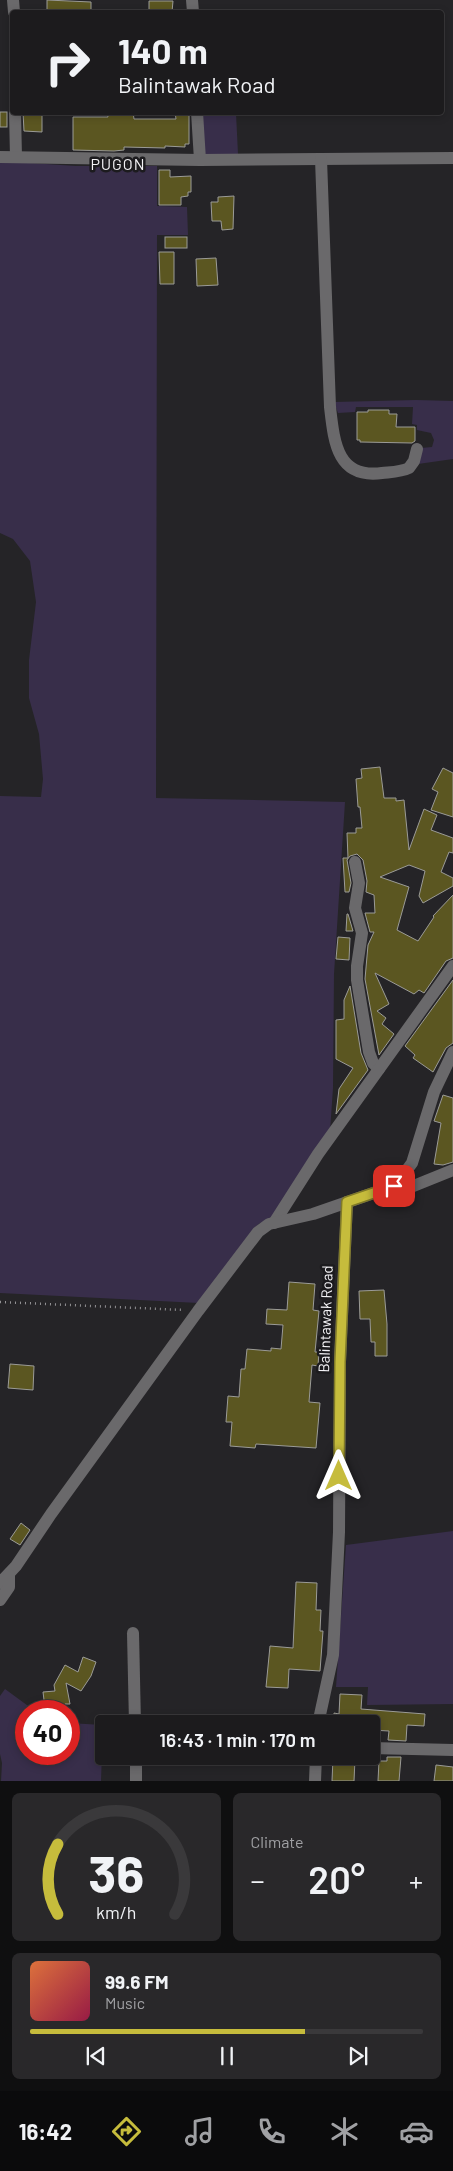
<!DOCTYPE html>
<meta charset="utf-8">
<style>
body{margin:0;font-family:Barlow,sans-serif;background:#29282a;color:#f1f3f6;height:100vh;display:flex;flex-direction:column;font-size:19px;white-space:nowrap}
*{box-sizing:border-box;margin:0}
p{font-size:16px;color:#a0a1a4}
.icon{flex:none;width:28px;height:28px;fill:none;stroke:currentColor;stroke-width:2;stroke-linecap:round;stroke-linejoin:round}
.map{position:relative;height:1781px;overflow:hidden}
.details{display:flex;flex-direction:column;gap:12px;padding:12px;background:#0f0f10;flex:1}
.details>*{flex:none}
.hud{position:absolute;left:10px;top:10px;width:434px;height:105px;border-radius:5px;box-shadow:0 2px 8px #0003,0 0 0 1px #3a393b;background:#1c1b1d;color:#f1f3f6;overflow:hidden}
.speed{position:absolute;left:15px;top:1700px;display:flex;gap:10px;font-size:25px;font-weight:700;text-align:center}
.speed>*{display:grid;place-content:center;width:65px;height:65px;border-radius:50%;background:#1c1b1d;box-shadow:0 2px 8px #0003,0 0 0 1px #3a393b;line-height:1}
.speed .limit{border:8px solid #d22;background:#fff;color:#111}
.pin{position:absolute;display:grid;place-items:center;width:42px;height:42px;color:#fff;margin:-21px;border-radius:10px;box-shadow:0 2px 8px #0006}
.me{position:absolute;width:55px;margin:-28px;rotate:0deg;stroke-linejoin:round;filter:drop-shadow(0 0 4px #0008)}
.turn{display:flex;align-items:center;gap:18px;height:105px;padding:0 25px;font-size:22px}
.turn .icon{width:65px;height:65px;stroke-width:2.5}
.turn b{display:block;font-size:35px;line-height:42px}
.big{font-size:38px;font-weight:600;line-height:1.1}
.details .widget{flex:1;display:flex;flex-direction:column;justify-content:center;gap:8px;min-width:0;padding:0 18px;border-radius:8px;background:#29282a}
.details .dial{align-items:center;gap:0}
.dial svg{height:130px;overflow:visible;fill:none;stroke:#3a393b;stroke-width:7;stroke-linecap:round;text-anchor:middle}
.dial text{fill:#f1f3f6;stroke:none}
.song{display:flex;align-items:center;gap:15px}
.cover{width:60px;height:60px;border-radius:8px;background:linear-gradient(135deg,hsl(20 70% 55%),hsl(340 70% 35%))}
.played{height:5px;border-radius:2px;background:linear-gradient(90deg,#c6bc3c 70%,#3a393b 70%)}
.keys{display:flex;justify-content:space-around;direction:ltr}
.heat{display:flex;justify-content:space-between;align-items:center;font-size:28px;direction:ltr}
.details .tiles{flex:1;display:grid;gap:12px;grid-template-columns:1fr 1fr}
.widget:last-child{grid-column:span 2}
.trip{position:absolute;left:95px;top:1715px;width:285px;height:50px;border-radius:5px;background:#1c1b1d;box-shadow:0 2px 8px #0003,0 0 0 1px #3a393b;font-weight:600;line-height:50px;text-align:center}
.tabs{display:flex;height:80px;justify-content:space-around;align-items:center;background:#0b0b0c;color:#a0a1a4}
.tabs .icon{width:35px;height:35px}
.tabs .active{color:#c6bc3c}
.tabs b{font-size:22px;color:#f1f3f6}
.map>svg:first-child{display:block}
.green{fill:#382e4a}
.building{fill:#5b5621;stroke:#9b9b97}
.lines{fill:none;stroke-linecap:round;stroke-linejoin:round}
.path{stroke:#949396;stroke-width:2.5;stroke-dasharray:1 4;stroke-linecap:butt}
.minor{stroke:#6a696b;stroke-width:12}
.route-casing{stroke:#817a27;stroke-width:12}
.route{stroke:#c6bc3c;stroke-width:9}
.labels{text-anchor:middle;stroke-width:5;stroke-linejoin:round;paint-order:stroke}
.street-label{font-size:15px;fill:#f4f3f6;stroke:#1c1b1e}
.neighbourhood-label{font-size:16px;letter-spacing:1px;fill:#f4f3f6;stroke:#1c1b1e}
</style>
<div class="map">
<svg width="453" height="1781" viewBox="0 0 453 1781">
<rect width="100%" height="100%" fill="#252427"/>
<g class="green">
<path d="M202,113H236L238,154H204Z"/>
<path d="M0,161L76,166H157V206L187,207L188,235H157L156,798L345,802L334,974L333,1088L330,1131L269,1221L260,1223L254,1228L199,1303L0,1293V796L41,797L43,779L39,734L29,698V660L36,602L30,561L13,539L0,533Z"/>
<path d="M416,400L453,401V459L418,464L421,448L432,447L434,440L431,433L417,430V425L412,424L413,407H356L355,412L338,413L334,402Z"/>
<path d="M453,1531V1704L367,1705L368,1687H336L346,1545Z"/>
<path d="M5,1689L35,1711H26V1754H69V1723L103,1725L101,1781H1L2,1763L0,1754V1696Z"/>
</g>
<g class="building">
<path d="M47,0L91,2V12H47Z"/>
<path d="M149,1H173L172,12H149Z"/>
<rect x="0" y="112" width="7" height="15"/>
<path d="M23,112H42V132L24,131Z"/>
<path d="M107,112H133L134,119H176L175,112H189V144H185V147L165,146V148L124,147V150L114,151L73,150V117H108Z"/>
<path d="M159,170H170V177L191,176V192H188V196L181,197V205H159Z"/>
<path d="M234,196L233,229L222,230L221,221H212L211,202H218V197Z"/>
<rect x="165" y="237" width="22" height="11"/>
<path d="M159,252H174V284H160Z"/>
<path d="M216,258L218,285L197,286L196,259Z"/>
<path d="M368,410H389V414H397L396,427H415V441L412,443L360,442V440H357V412H368Z"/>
<path d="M380,767L384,798H396V801L404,800L409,850L424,809L437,815L431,830L453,838V853L449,852L441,872L453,878V886L423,903L419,896L425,871L409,865L380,877L409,887L397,930L418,941L434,917L433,916L453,895V958L446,961L424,993L419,990L414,994L375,973L389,1004L377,1011L386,1018L382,1024L394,1034L379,1055L365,979L368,945L374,932H370L365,913H375L374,895L366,892L367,881L363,860L357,854L350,856L347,860L351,883L349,892H345L343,858H348L347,833H356V828H362L360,807H358L356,779L362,778L361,769Z"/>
<path d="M443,768L453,773V817L431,810L438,792L432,789Z"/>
<path d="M347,914H348L353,931H346Z"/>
<path d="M338,937L350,938L349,960L336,959Z"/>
<path d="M453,980V1043L446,1048L433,1072L413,1058L415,1055L405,1046Z"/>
<path d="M350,986L361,1053L368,1070L336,1114L339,1089L353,1068L336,1059V1020L344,1019V1000Z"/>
<path d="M443,1095L453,1098V1162L443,1165L434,1164L441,1123L434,1121Z"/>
<path d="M289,1282L315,1284L313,1310L319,1311L315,1352H319L318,1366L312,1365L309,1402L320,1403L316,1448L256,1444L255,1448L230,1446L232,1422H226L228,1396L239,1397L241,1369H245L247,1349L271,1351V1348L281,1349L283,1325L266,1324L267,1309L287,1310Z"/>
<path d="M384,1290L387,1324V1356H375V1342H371L370,1319H360L359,1291Z"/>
<path d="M10,1364L34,1366L33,1390L8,1388Z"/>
<path d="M21,1523L30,1530L20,1545L10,1539Z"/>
<path d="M296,1582L317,1583L316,1610H321L320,1631H323L320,1671L289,1669L288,1688L266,1687L270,1646L293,1648Z"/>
<path d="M83,1657L96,1662L91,1676L81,1691L66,1683L70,1704H65L66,1711H54L53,1708H45L43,1692L55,1691L54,1685L65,1665L78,1672Z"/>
<path d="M340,1694L362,1695L361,1709L425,1714L424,1726L407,1725L406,1741L388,1740L389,1731L371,1730V1724H334V1713L339,1714Z"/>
<path d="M387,1757H401L399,1781H378L379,1761H387Z"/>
<path d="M333,1758L355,1759L354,1781H332Z"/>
<path d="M436,1765L453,1767V1781H434Z"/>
</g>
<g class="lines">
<path class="path" d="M0,1302L184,1310"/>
<g class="minor">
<path d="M13,0L14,12"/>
<path d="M192,0L193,12"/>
<path d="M15,112L16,157"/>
<path d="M197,112L200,160"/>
<path d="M0,157L200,160L453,158"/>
<path d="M321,159L330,407C334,442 337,479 382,473C391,472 401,472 409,468L414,461L417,449"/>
<path d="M355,862L359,883L355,908L362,933L357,966V980L369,1052L373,1063L379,1069"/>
<path d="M391,1187H411L453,1170"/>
<path d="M274,1223L318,1154L453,966"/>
<path d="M0,1583L16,1566L51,1514L198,1311L258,1232L269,1224L313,1214L388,1188L398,1182L412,1163L434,1092L453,1052"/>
<path d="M0,1600L9,1587V1575"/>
<path d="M133,1633L135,1724"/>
<path d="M318,1724L333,1655L339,1532L340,1362L347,1202"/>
<path d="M371,1748L453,1750"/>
<path d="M136,1756V1781"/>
<path d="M315,1781L316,1756"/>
</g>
</g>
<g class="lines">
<defs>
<path id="route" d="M339,1476L340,1362L347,1202L394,1186"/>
</defs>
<use href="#route" class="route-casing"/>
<use href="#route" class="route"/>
</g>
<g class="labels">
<g class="street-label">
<text transform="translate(326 1319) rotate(-88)" y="5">Balintawak Road</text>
</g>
<g class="neighbourhood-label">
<text x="118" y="170">PUGON</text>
</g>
</g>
</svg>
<div class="speed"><div class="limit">40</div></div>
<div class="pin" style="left:394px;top:1186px;background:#d93025"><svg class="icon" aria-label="arrive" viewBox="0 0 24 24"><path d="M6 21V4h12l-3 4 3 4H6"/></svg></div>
<svg class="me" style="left:339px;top:1476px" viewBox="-20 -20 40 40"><path d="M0-17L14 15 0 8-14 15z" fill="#c6bc3c" stroke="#fff" stroke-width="4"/></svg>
<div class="trip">16:43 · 1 min · 170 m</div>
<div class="hud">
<div class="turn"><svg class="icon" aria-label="right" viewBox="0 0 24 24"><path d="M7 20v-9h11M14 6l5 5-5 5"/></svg><div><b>140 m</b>Balintawak Road</div></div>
</div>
</div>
<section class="details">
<div class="tiles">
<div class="widget dial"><svg viewBox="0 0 100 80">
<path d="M14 69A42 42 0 1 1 86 69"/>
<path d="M14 69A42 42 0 0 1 14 26" stroke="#c6bc3c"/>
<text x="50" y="56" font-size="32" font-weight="700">36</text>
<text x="50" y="72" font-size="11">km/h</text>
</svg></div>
<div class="widget"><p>Climate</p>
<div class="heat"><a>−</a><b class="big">20°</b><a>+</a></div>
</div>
<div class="widget">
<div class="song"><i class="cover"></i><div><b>99.6 FM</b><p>Music</p></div></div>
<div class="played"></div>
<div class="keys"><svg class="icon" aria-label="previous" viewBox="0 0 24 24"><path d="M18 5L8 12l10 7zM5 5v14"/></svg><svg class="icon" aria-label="pause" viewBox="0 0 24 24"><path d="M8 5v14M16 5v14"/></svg><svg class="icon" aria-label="next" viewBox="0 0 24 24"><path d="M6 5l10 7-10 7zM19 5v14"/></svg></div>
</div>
</div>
</section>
<nav class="tabs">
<b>16:42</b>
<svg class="icon active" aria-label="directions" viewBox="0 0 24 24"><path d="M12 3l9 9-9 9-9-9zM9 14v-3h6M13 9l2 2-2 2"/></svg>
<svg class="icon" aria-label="music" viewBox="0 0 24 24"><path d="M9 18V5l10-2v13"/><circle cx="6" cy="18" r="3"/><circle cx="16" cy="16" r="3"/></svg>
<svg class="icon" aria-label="phone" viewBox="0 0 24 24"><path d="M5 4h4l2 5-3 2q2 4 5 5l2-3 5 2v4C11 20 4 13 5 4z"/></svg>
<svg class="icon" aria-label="climate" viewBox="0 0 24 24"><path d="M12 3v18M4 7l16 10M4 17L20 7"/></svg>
<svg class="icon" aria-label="car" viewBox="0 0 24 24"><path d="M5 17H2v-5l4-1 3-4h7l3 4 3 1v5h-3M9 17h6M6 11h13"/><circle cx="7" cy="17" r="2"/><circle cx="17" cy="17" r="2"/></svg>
</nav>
